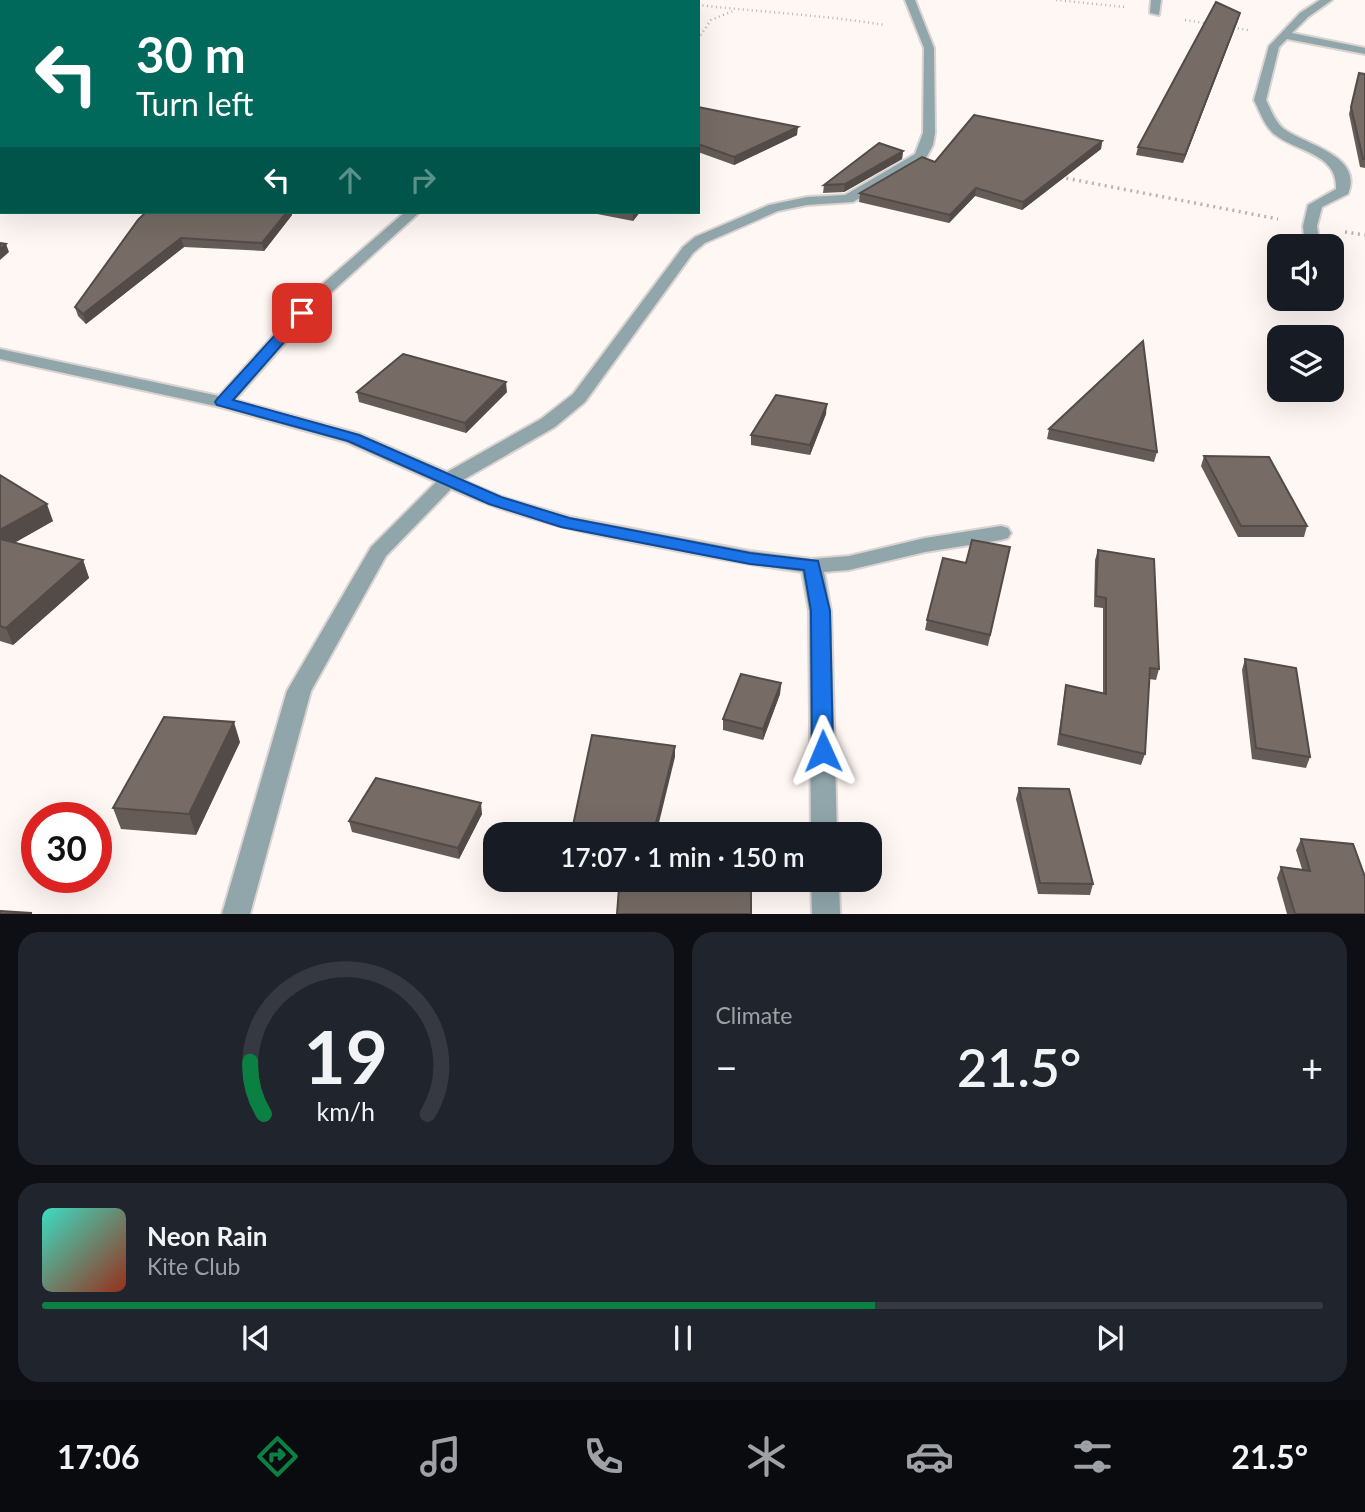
<!DOCTYPE html>
<meta charset="utf-8">
<style>
body{margin:0;font-family:Lato,sans-serif;background:#20242c;color:#f1f3f6;height:100vh;display:flex;flex-direction:column;font-size:26px;white-space:nowrap}
*{box-sizing:border-box;margin:0}
p{font-size:23px;color:#9ea1a6}
.icon{flex:none;width:38px;height:38px;fill:none;stroke:currentColor;stroke-width:2;stroke-linecap:round;stroke-linejoin:round}
.map{position:relative;height:914px;overflow:hidden}
.details{display:flex;flex-direction:column;gap:18px;padding:18px;background:#0d0f14;flex:1}
.details>*{flex:none}
.hud{position:absolute;left:0px;top:0px;width:700px;height:214px;box-shadow:0 7px 28px #0002;background:#00695c;color:#fff;overflow:hidden}
.controls{position:absolute;left:1267px;top:234px;display:grid;gap:14px}
.controls a{display:grid;place-items:center;width:77px;height:77px;border-radius:14px;background:#171b24;box-shadow:0 7px 28px #0002;font-size:35px}
.speed{position:absolute;left:21px;top:802px;display:flex;gap:14px;font-size:35px;font-weight:700;text-align:center}
.speed>*{display:grid;place-content:center;width:91px;height:91px;border-radius:50%;background:#171b24;box-shadow:0 7px 28px #0002;line-height:1}
.speed .limit{border:10px solid #d22;background:#fff;color:#111}
.pin{position:absolute;display:grid;place-items:center;width:60px;height:60px;color:#fff;margin:-30px;border-radius:14px;box-shadow:0 4px 10px #0006}
.me{position:absolute;width:77px;margin:-38px;rotate:359deg;stroke-linejoin:round;filter:drop-shadow(0 0 5px #0008)}
.turn{display:flex;align-items:center;gap:24px;height:147px;padding:0 21px;font-size:32px}
.turn .icon{width:91px;height:91px;stroke-width:2.5}
.turn b{display:block;font-size:49px;line-height:60px}
.lanes{display:flex;align-items:center;height:66px;padding:0 21px;background:#0003;justify-content:center;gap:35px;direction:ltr}
.lanes .off{opacity:.35}
.big{font-size:52px;font-weight:600;line-height:1.1}
.details .widget{flex:1;display:flex;flex-direction:column;justify-content:center;gap:10px;min-width:0;padding:0 24px;border-radius:21px;background:#20242c}
.details .dial{align-items:center;gap:0}
.dial svg{height:182px;overflow:visible;fill:none;stroke:#363941;stroke-width:7;stroke-linecap:round;text-anchor:middle}
.dial text{fill:#f1f3f6;stroke:none}
.song{display:flex;align-items:center;gap:21px}
.cover{width:84px;height:84px;border-radius:10px;background:linear-gradient(135deg,hsl(170 70% 55%),hsl(10 70% 35%))}
.played{height:7px;border-radius:4px;background:linear-gradient(90deg,#0b8043 65%,#363941 65%)}
.keys{display:flex;justify-content:space-around;direction:ltr}
.heat{display:flex;justify-content:space-between;align-items:center;font-size:38px;direction:ltr}
.details .tiles{flex:1;display:grid;gap:18px;grid-template-columns:1fr 1fr}
.widget:last-child{grid-column:span 2}
.trip{position:absolute;left:483px;top:822px;width:399px;height:70px;border-radius:21px;background:#171b24;box-shadow:0 7px 28px #0002;font-weight:600;line-height:70px;text-align:center}
.tabs{display:flex;height:112px;justify-content:space-around;align-items:center;background:#090b0e;color:#9ea1a6}
.tabs .icon{width:49px;height:49px}
.tabs .current{color:#0b8043}
.tabs b{font-size:32px;color:#f1f3f6}
.map>svg:first-child{display:block}
.lines{fill:none;stroke-linecap:round;stroke-linejoin:round}
.minor-casing{stroke:#dbd3d0;stroke-width:4}
.path-far1{stroke:#bab3af;stroke-width:2.5;stroke-dasharray:1 3.5;stroke-linecap:butt}
.path{stroke:#bab3af;stroke-width:3.5;stroke-dasharray:2 4.5;stroke-linecap:butt}
.minor{fill:#90a6aa;fill-rule:evenodd}
.wall{fill:#655c57}
.shaded-wall{fill:#534b47}
.building{fill:#766b65;stroke:#534b47;stroke-width:2}
.route{fill:#1a73e8;stroke:#114b97;stroke-width:2}
</style>
<div class="map">
<svg width="1365" height="914" viewBox="0 0 1365 914">
<rect width="100%" height="100%" fill="#fff7f3"/>
<g class="lines">
<defs>
<g id="minor">
<path d="M28,0H45L46,2H29Z"/>
<path d="M435,0H446L447,2H436Z"/>
<path d="M905,0H915L934,48L935,133L933,145L925,160L853,202L807,205L778,211L705,243L693,253L585,402L555,427L463,480L502,497L570,517L750,551L812,559L849,556L925,538L1001,526L1008,528L1011,533L1008,538L1001,540L925,552L849,570L824,572L831,611L837,835H811L809,611L802,572C752,565 703,556 653,546C584,533 516,518 451,489L386,556L311,691L250,914H222L287,691L371,547L436,482L346,442L220,407L0,359V349L219,396L312,293L405,212H420L324,299L235,400L360,434L447,472L541,419L573,394L683,247L695,237L769,205L807,197L845,195L915,154L923,133L924,48Z"/>
<path d="M1151,0H1161L1159,15L1150,13Z"/>
<path d="M1320,0H1332L1308,17L1292,33L1365,48V54L1287,39L1279,47L1266,100C1271,110 1275,122 1284,129C1305,145 1364,155 1348,194L1322,207L1317,226L1320,247H1305L1303,226L1308,205L1336,189C1338,153 1296,152 1274,134C1264,125 1260,112 1254,100L1269,46L1300,13Z"/>
<path d="M811,880H839L840,914H812Z"/>
</g>
</defs>
<use href="#minor" class="minor-casing"/>
<g class="path-far1">
<path d="M647,0L653,2"/>
<path d="M1056,0L1125,7"/>
<path d="M698,5C760,12 823,15 885,25"/>
<path d="M1185,20L1210,24"/>
<path d="M1229,27L1248,30"/>
<path d="M698,39L711,20L733,11"/>
</g>
<g class="path">
<path d="M1060,177L1278,219"/>
<path d="M1345,232L1365,235"/>
</g>
<use href="#minor" class="minor"/>
</g>
<g class="wall">
<path d="M1238,20L1183,163L1136,155L1138,147Z"/>
<path d="M1359,73L1365,74V168L1360,167L1349,114Z"/>
<path d="M698,107L797,135L734,165L698,152Z"/>
<path d="M1102,141L1101,149L1022,210L975,196L949,223L859,202L860,193L935,162Z"/>
<path d="M903,151L902,159L844,192L823,193L824,185Z"/>
<path d="M146,212L292,215L264,251L184,247L86,324L78,316L75,307Z"/>
<path d="M587,212H640L633,221Z"/>
<path d="M357,392H507L466,433L359,402Z"/>
<path d="M826,414L810,455L751,445V435Z"/>
<path d="M1049,429L1157,452L1154,462L1047,439Z"/>
<path d="M1204,456L1307,526L1304,537H1238L1201,466Z"/>
<path d="M0,475L53,521L14,543L83,560L89,578L13,645L0,641Z"/>
<path d="M1010,547L988,646L925,630L927,620L966,563Z"/>
<path d="M1098,550L1159,669L1156,680L1149,679L1145,754L1141,765L1057,745L1064,696L1066,685L1103,694V608L1094,607L1095,560Z"/>
<path d="M1245,659L1310,757L1306,768L1252,759L1242,670Z"/>
<path d="M781,683L780,694L763,740L723,730V719Z"/>
<path d="M240,742L196,835L121,829L113,808Z"/>
<path d="M1019,788L1093,884L1090,895L1038,894L1016,799Z"/>
<path d="M482,814L459,859L352,832L349,821Z"/>
<path d="M1301,839L1365,914H1287L1277,878L1281,867L1302,869L1296,850Z"/>
<path d="M564,880H656L655,889L564,882Z"/>
</g>
<g class="shaded-wall">
<path d="M1240,13L1238,20L1183,163L1185,155Z"/>
<path d="M798,127L797,135L734,165V157Z"/>
<path d="M1102,141L1101,149L1022,210L1023,202Z"/>
<path d="M903,151L902,159L844,192L845,184Z"/>
<path d="M976,188L975,196L949,223L950,215Z"/>
<path d="M287,212H292V215L264,251L262,243Z"/>
<path d="M634,212H640L633,221V213Z"/>
<path d="M181,238L184,247L86,324L83,314Z"/>
<path d="M6,244L9,252L0,260V249Z"/>
<path d="M506,382L507,392L466,433L465,423Z"/>
<path d="M827,404L826,414L810,455V445Z"/>
<path d="M47,504L53,521L0,551V530Z"/>
<path d="M83,560L89,578L13,645L6,628Z"/>
<path d="M781,683L780,694L763,740V729Z"/>
<path d="M234,722L240,742L196,835L189,814Z"/>
<path d="M675,746V757L656,835L654,831Z"/>
<path d="M481,803L482,814L459,859L458,848Z"/>
</g>
<g class="building">
<path d="M1216,2L1240,13L1185,155L1138,147Z"/>
<path d="M1359,73L1365,74V159H1363L1351,107Z"/>
<path d="M698,107L798,127L734,157L698,144Z"/>
<path d="M974,115L1102,141L1023,202L976,188L950,215L860,193L922,157L935,162Z"/>
<path d="M879,143L903,151L845,184L824,185Z"/>
<path d="M146,212H287L262,243L181,238L83,314L75,307L138,220Z"/>
<path d="M0,243L6,244L0,249Z"/>
<path d="M1143,341L1157,452L1049,429Z"/>
<path d="M403,354L506,382L465,423L357,392Z"/>
<path d="M776,395L827,404L810,445L751,435Z"/>
<path d="M1204,456L1269,457L1307,526H1241Z"/>
<path d="M0,475L47,504L0,530Z"/>
<path d="M0,539L83,560L6,628L0,626Z"/>
<path d="M972,540L1010,547L990,635L927,620L943,558L966,563Z"/>
<path d="M1098,550L1154,559L1159,669L1150,668L1145,754L1060,734L1066,685L1106,694V598L1096,596Z"/>
<path d="M1245,659L1296,668L1310,757L1256,748Z"/>
<path d="M741,674L781,683L763,729L723,719Z"/>
<path d="M164,717L234,722L189,814L113,808Z"/>
<path d="M592,735L675,746L654,831H661L660,835H571Z"/>
<path d="M376,778L481,803L458,848L349,821Z"/>
<path d="M1019,788L1069,789L1093,884L1040,883Z"/>
<path d="M1301,839L1353,844L1365,877V914H1295L1281,867L1310,871Z"/>
<path d="M619,888L751,890V914H617Z"/>
<path d="M0,911L32,913L0,914Z"/>
</g>
<path class="route" d="M302,309L309,313L307,316L233,400L359,435L501,497L569,518L750,553L818,561L830,611L833,751L830,757L823,759L815,757L812,751L811,611L804,570L750,564L561,527L489,504L348,441L217,405L215,402L217,399L298,310Z"/>
</svg>
<div class="controls">
<a><svg class="icon" aria-label="sound" viewBox="0 0 24 24"><path d="M4 9h4l5-4v14l-5-4H4zM17 9q2 3 0 6"/></svg></a>
<a><svg class="icon" aria-label="layers" viewBox="0 0 24 24"><path d="M12 4l9 5-9 5-9-5zM3 14l9 5 9-5"/></svg></a>
</div>
<div class="speed"><div class="limit">30</div></div>
<div class="pin" style="left:302px;top:313px;background:#d93025"><svg class="icon" aria-label="arrive" viewBox="0 0 24 24"><path d="M6 21V4h12l-3 4 3 4H6"/></svg></div>
<svg class="me" style="left:823px;top:751px" viewBox="-20 -20 40 40"><path d="M0-17L14 15 0 8-14 15z" fill="#1a73e8" stroke="#fff" stroke-width="4"/></svg>
<div class="trip">17:07 · 1 min · 150 m</div>
<div class="hud">
<div class="turn"><svg class="icon" aria-label="left" viewBox="0 0 24 24"><path d="M17 20v-9H6M10 6l-5 5 5 5"/></svg><div><b>30 m</b>Turn left</div></div>
<div class="lanes"><svg class="icon" aria-label="left" viewBox="0 0 24 24"><path d="M17 20v-9H6M10 6l-5 5 5 5"/></svg><svg class="icon off" aria-label="ahead" viewBox="0 0 24 24"><path d="M12 20V5M6 11l6-6 6 6"/></svg><svg class="icon off" aria-label="right" viewBox="0 0 24 24"><path d="M7 20v-9h11M14 6l5 5-5 5"/></svg></div>
</div>
</div>
<section class="details">
<div class="tiles">
<div class="widget dial"><svg viewBox="0 0 100 80">
<path d="M14 69A42 42 0 1 1 86 69"/>
<path d="M14 69A42 42 0 0 1 8 46" stroke="#0b8043"/>
<text x="50" y="56" font-size="32" font-weight="700">19</text>
<text x="50" y="72" font-size="11">km/h</text>
</svg></div>
<div class="widget"><p>Climate</p>
<div class="heat"><a>−</a><b class="big">21.5°</b><a>+</a></div>
</div>
<div class="widget">
<div class="song"><i class="cover"></i><div><b>Neon Rain</b><p>Kite Club</p></div></div>
<div class="played"></div>
<div class="keys"><svg class="icon" aria-label="previous" viewBox="0 0 24 24"><path d="M18 5L8 12l10 7zM5 5v14"/></svg><svg class="icon" aria-label="pause" viewBox="0 0 24 24"><path d="M8 5v14M16 5v14"/></svg><svg class="icon" aria-label="next" viewBox="0 0 24 24"><path d="M6 5l10 7-10 7zM19 5v14"/></svg></div>
</div>
</div>
</section>
<nav class="tabs">
<b>17:06</b>
<svg class="icon current" aria-label="directions" viewBox="0 0 24 24"><path d="M12 3l9 9-9 9-9-9zM9 14v-3h6M13 9l2 2-2 2"/></svg>
<svg class="icon" aria-label="music" viewBox="0 0 24 24"><path d="M9 18V5l10-2v13"/><circle cx="6" cy="18" r="3"/><circle cx="16" cy="16" r="3"/></svg>
<svg class="icon" aria-label="phone" viewBox="0 0 24 24"><path d="M5 4h4l2 5-3 2q2 4 5 5l2-3 5 2v4C11 20 4 13 5 4z"/></svg>
<svg class="icon" aria-label="climate" viewBox="0 0 24 24"><path d="M12 3v18M4 7l16 10M4 17L20 7"/></svg>
<svg class="icon" aria-label="car" viewBox="0 0 24 24"><path d="M5 17H2v-5l4-1 3-4h7l3 4 3 1v5h-3M9 17h6M6 11h13"/><circle cx="7" cy="17" r="2"/><circle cx="17" cy="17" r="2"/></svg>
<svg class="icon" aria-label="filters" viewBox="0 0 24 24"><path d="M4 7h16M4 17h16"/><circle cx="9" cy="7" r="2"/><circle cx="15" cy="17" r="2"/></svg>
<b>21.5°</b>
</nav>
